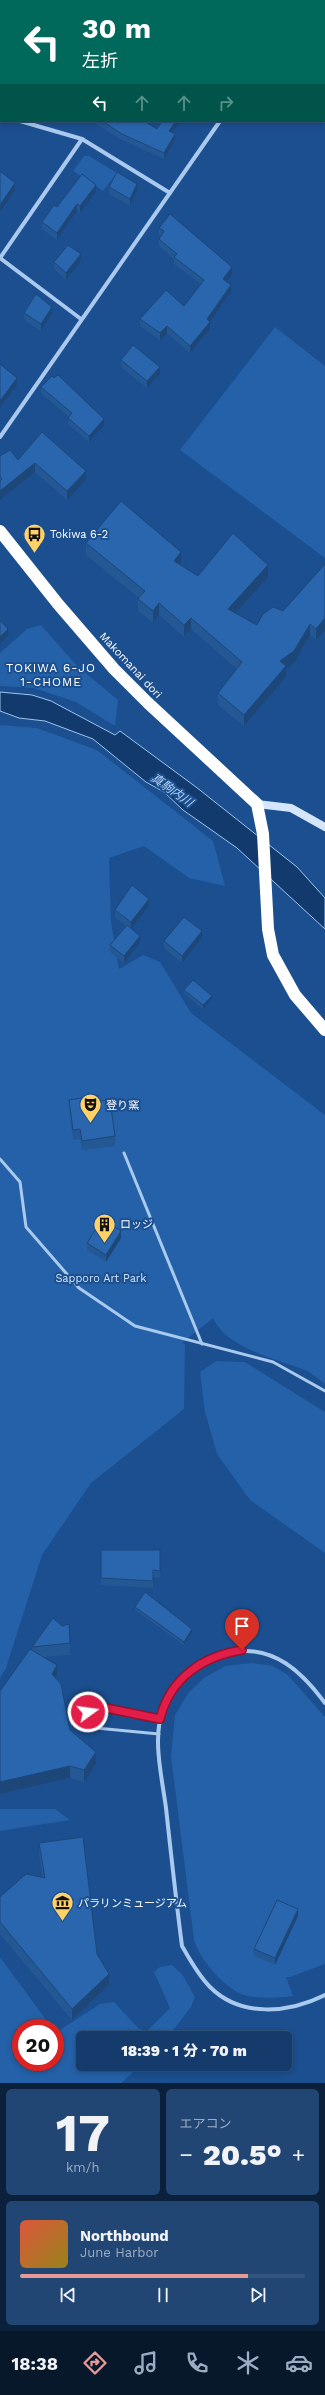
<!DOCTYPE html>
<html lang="ja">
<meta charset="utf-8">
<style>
body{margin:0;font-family:"Work Sans","Noto Sans JP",sans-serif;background:#214673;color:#f1f3f6;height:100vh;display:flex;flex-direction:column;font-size:15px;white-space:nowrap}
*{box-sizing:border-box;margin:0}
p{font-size:13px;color:#9dadc1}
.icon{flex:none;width:22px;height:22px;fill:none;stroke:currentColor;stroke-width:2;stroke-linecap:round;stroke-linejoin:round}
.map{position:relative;height:2083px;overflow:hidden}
.drawer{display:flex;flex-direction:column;gap:6px;padding:6px;background:#0b203b;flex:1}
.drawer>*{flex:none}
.hud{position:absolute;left:0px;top:0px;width:325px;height:122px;box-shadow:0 2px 6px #0003,0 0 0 1px #33557e;background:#00695c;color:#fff;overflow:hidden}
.speed{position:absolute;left:12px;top:2019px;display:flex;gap:8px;font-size:20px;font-weight:700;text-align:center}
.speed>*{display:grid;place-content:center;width:52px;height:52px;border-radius:50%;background:#143b6b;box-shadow:0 2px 6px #0003,0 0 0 1px #33557e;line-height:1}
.speed .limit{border:6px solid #d22;background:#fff;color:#111}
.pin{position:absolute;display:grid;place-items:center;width:34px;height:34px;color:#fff;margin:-41px -17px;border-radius:50% 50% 50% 0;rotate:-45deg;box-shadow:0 0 4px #0007}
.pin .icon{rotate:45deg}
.me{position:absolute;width:44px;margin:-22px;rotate:76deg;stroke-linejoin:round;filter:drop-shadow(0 0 3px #0008)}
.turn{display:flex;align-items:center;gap:14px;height:84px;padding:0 16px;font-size:18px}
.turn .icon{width:52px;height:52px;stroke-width:2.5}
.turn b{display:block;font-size:28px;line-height:34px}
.lanes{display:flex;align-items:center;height:38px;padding:0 16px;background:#0003;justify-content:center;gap:20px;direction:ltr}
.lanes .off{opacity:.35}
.big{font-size:30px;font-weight:800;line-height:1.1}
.drawer .card{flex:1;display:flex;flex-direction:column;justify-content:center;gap:6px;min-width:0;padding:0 14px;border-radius:6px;background:#214673}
.drawer .dial{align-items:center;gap:0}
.dial b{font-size:52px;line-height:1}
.song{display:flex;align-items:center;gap:12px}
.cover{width:48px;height:48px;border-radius:6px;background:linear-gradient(135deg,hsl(10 70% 55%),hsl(50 70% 35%))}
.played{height:4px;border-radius:2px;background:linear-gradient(90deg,#e69b98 80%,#33557e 80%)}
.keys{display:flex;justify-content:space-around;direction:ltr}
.heat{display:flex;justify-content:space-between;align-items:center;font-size:22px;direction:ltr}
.drawer .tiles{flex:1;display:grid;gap:6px;grid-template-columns:1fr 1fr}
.card:last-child{grid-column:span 2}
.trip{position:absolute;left:76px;top:2031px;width:216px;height:40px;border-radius:6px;background:#143b6b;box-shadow:0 2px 6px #0003,0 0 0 1px #33557e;font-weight:800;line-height:40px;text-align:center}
.menu{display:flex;height:64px;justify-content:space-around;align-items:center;background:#08182b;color:#9dadc1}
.menu .icon{width:28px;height:28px}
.menu .active{color:#e69b98}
.menu b{font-size:18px;color:#f1f3f6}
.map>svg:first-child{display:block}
.green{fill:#2461a8}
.water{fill:#123a6d;stroke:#9cc4f0}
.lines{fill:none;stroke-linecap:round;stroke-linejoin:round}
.lane{stroke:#a9c9ee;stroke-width:3}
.street{stroke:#a9c9ee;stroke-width:4}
.secondary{stroke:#d6e6fa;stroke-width:8}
.highway{stroke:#fff;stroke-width:12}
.wall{fill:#245895}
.shaded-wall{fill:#1d4779}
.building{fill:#2a66ad;stroke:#1d4779}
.route-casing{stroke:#92132f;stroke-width:10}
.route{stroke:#e11d48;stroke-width:7}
.labels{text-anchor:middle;stroke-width:4;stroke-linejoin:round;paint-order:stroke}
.poi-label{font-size:11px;fill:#fff;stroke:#1b4f8f;text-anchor:start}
.street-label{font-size:11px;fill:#fff;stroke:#1b4f8f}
.park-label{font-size:11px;fill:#cfe3fa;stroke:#1b4f8f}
.neighbourhood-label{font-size:12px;letter-spacing:1px;fill:#fff;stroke:#1b4f8f}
.water-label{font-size:12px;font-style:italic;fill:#b5d3f5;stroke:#1b4f8f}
</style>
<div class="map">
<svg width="325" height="2083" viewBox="0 0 325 2083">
<rect width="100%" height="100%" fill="#1b4f8f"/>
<g class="green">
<path d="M84,156H89L117,173L103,191L73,171Z"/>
<path d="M275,327L325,366V558L180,450Z"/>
<path d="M41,625L77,666L118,700L115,726L76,702L34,688L0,686V653L27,629Z"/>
<path d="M0,725L37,728L97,750L213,841L225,886L189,878L144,846L109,858L111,922L119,969L143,955L160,962L191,1013L325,1115V1384C319,1380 312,1373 305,1370C277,1359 226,1348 213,1318L182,1343L185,1344L184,1409L91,1483L42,1555L6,1668L0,1678Z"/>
<path d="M216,1361L245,1362L325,1412V1553L250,1500L217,1454L205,1412L200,1372Z"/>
<path d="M252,1663L273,1666L288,1675L325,1717V1964L290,1977H286L293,1996C277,1998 251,2000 237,1992C219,1981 200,1959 194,1940L171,1756L175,1715L189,1692L204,1678L225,1666Z"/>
<path d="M0,1809H55L70,1820L0,1831Z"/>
<path d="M0,1957L52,2028H21V2062H55V2033L100,2004L114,2002L139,2029L147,2031L170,2008L154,1972L160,1967L172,1965L182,1974L195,1997L191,2007L167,2038H83V2064H142L121,2083H0Z"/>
</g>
<path class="water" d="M0,692L32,695L51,701L115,735L120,731L196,787L297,867L325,898V929L237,848L183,810L164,792L146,782L93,739L45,721L19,718L0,711Z"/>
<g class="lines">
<g class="lane">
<path d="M124,1153L202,1344"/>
<path d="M0,1159L20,1182L26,1227L79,1288L135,1326L273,1362L325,1391"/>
<path d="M159,1734L96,1728L91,1724L88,1712L92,1707H101L161,1719"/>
</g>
<g class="street">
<path d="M109,1L110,0"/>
<path d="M0,109L1,110"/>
<path d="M20,121L82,139L170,193"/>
<path d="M81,319L0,258L82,139"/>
<path d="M0,437L220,121"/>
<path d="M325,1703C302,1672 274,1645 232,1652C203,1656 173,1680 163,1709C152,1739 162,1777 166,1808C171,1854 176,1900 182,1946C190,1960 198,1975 210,1987C241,2018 289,2013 325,1995"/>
</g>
<path class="secondary" d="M257,804L291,808L325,827"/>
<path class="highway" d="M0,531L58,604L114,669L148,703L257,804L263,834L268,929L273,955L295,995L325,1030"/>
</g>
<g class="wall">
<path d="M1,11V87L0,86V13Z"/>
<path d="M94,121H144L157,129L181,121L172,133L175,141L164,159L122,140L94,123Z"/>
<path d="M109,187L137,191L130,206L109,194Z"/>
<path d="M96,192L80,213L77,211L57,240L42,229V222L57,207Z"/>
<path d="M159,228L232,274L226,281L231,292L210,322V329L190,353L167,333L160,340L140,326V319L184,306L201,284L174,264V259L159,246V239L161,236L159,235Z"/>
<path d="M81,261L66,280L54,269V262Z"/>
<path d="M24,313L52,314L41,331L24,320Z"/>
<path d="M121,360L160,374L147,388L121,367Z"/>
<path d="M41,387L104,425L89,442L68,424V418L69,417L41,393Z"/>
<path d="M42,432L86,480L67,500L35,472L0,500V456L18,460Z"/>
<path d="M86,543L181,564L180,565L198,576L268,577L235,613L257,625L283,611L325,564L316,640L310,635L294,663L286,669V677L244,726L218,705V693L237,669L191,629L184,637L159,615L153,623L138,611V599L139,598L86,555Z"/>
<path d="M149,906L131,929L140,943L124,963L110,952V945L126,926L115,917V910Z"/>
<path d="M202,938L182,963L164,948V941Z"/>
<path d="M184,990L212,999L203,1009L184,994Z"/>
<path d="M69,1100L98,1101L115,1136V1146L82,1150L80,1139L73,1140L69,1109Z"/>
<path d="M121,1238L106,1262L87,1250V1243Z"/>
<path d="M101,1550H160V1578L153,1577V1588L101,1585Z"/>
<path d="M135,1607L192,1633L184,1645L135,1610Z"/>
<path d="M70,1643V1655L44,1657L57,1676L56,1678L70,1730L96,1764L84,1782L70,1778L0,1794V1691L32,1650V1647Z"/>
<path d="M39,1843L97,1954L109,1985L72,2020L0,1934V1897L43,1878L39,1854Z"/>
<path d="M298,1916L275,1965L254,1956V1949Z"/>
</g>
<g class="shaded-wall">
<path d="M176,121H181L169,137V131Z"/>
<path d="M175,134V141L164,159V153Z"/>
<path d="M15,183V190L0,212V205Z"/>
<path d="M137,184V191L130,206V199Z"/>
<path d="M96,185V192L80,213V206Z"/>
<path d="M77,204V211L57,240V233Z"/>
<path d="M81,254V261L66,280V273Z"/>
<path d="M232,267V274L223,286V279Z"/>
<path d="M231,285V292L207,326V319Z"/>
<path d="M52,307V314L41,331V324Z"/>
<path d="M210,322V329L190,353V346Z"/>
<path d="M167,326V333L160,340V333Z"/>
<path d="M160,367V374L147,388V381Z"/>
<path d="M17,378V385L0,408V401Z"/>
<path d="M104,419V425L89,442V436Z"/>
<path d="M35,463V472L0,500V491Z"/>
<path d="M86,471V480L67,500V491Z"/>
<path d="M181,552V564L174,573V561Z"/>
<path d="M268,565V577L228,621V609Z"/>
<path d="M159,603V615L153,623V611Z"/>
<path d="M191,618V629L184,637V625Z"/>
<path d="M325,618V630L316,640V629Z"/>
<path d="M310,624V635L294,663L286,669V677L244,726V715L280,661Z"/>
<path d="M8,629V636L0,644V637Z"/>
<path d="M149,899V906L131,929V922Z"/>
<path d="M202,931V938L182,963V956Z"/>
<path d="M140,936V943L124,963V956Z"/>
<path d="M212,996V999L203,1009V1005Z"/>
<path d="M121,1231V1238L106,1262V1255Z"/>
<path d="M192,1629V1633L184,1645V1642Z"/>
<path d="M57,1665V1676L52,1685V1674Z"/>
<path d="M96,1752V1764L84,1782V1770Z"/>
<path d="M70,1766V1778L0,1794V1782Z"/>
<path d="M298,1909V1916L275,1965V1958Z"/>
<path d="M109,1974V1985L72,2020V2009Z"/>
</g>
<g class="building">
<path d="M8,0H72L71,1H8Z"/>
<path d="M123,0H195L194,1H122Z"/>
<path d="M1,11V80L0,79V70L1,68H0V13Z"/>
<path d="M102,121H144L157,129L162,121H176L169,131L175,134L164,153L122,134Z"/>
<path d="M0,171L15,183L0,205Z"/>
<path d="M117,172L137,184L130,199L109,187Z"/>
<path d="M82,174L96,185L80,206L77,204L57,233L42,222L54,205L57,207Z"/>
<path d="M170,214L232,267L223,279L231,285L207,319L210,322L190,346L167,326L160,333L140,319L166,290L184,306L204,280L174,257L177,254L159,239L164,231L159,228Z"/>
<path d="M68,245L81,254L66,273L54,262Z"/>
<path d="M36,294L52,307L41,324L24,313Z"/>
<path d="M133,345L160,367L147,381L121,360Z"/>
<path d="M0,364L17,378L0,401Z"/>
<path d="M58,375L104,419L89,436L68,418L72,413L41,387L52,376L54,378Z"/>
<path d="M42,432L86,471L67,491L35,463L0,491V481L2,479L0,476V456L10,450L18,460Z"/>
<path d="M121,501L181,552L174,561L198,576L233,533L268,565L228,609L257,625L263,614L273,607L283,611L325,564V618L316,629L310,624L294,651L280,661L286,666L244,715L218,693L242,662L191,618L184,625L159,603L153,611L138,599L145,591L86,543Z"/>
<path d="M0,620L8,629L0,637Z"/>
<path d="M132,885L149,899L131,922L115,910Z"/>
<path d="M184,917L202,931L182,956L164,941Z"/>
<path d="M127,925L140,936L124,956L110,945Z"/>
<path d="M193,980L212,996L203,1005L184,990Z"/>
<path d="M98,1095V1101L110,1100L115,1136L82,1141L80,1129L73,1130L69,1100Z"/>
<path d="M102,1219L121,1231L106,1255L87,1243Z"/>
<path d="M101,1550H160V1571L153,1570V1581L101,1578Z"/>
<path d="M145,1592L192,1629L184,1642L135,1607Z"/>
<path d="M53,1618L62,1626L69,1624L70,1643L32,1647Z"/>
<path d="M30,1649L57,1665L52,1674L61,1684L70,1730L96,1752L84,1770L70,1766L0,1782V1691Z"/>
<path d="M83,1837L97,1954L109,1974L72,2009L0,1922V1897L26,1874L45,1878L39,1843Z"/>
<path d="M277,1900L298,1909L275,1958L254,1949Z"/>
</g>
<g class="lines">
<defs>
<path id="route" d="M88,1712L92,1707H101L160,1719C170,1678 203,1656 242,1650"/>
</defs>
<use href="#route" class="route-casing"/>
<use href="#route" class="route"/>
</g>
<defs>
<symbol id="bus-pin" viewBox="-11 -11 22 30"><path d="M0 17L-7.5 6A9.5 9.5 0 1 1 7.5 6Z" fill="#ffd166" stroke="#1b4f8f"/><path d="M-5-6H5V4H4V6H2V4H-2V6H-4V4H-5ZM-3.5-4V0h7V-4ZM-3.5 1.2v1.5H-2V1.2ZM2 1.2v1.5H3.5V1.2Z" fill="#111"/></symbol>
<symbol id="theatre-pin" viewBox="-11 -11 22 30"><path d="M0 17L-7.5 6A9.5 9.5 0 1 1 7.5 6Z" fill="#ffd166" stroke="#1b4f8f"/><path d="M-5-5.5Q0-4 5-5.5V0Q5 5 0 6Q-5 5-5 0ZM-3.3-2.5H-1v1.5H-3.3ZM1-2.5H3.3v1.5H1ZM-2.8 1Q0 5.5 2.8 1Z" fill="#111"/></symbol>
<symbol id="building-pin" viewBox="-11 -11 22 30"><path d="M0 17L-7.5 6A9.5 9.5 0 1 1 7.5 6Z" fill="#ffd166" stroke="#1b4f8f"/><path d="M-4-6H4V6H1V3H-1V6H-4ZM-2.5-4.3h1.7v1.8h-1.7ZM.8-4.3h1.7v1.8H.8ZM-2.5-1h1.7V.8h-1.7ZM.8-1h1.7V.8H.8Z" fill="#111"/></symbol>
<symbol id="museum-pin" viewBox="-11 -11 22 30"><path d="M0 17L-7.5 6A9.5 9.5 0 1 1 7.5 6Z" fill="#ffd166" stroke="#1b4f8f"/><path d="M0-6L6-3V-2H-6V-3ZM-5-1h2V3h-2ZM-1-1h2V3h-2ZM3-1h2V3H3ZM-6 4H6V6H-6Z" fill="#111"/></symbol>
</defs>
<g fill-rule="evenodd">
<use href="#bus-pin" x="22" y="522" width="25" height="34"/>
<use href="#theatre-pin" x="78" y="1092" width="25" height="34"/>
<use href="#building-pin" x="92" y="1212" width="25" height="34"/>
<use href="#museum-pin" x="50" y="1890" width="25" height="34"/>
</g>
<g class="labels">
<g class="poi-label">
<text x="50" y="538">Tokiwa 6-2</text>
<text x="106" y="1109">登り窯</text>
<text x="120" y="1228">ロッジ</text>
<text x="78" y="1907">パラリンミュージアム</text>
</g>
<g class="street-label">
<text transform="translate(131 665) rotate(47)" y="4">Makomanai dori</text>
</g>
<g class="park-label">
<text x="101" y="1282">Sapporo Art Park</text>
</g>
<g class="neighbourhood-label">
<text x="51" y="672">TOKIWA 6-JO<tspan x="51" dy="14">1-CHOME</tspan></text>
</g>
<g class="water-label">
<text transform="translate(172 790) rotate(35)" y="4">真駒内川</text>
</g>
</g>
</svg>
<div class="speed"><div class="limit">20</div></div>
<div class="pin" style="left:242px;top:1650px;background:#d93025"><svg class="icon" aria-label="arrive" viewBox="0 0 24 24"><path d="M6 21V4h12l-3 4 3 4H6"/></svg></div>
<svg class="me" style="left:88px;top:1712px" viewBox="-20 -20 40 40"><circle r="17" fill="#e11d48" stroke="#fff" stroke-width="3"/><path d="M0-11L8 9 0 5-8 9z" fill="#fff"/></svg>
<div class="trip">18:39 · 1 分 · 70 m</div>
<div class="hud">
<div class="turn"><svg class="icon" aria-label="left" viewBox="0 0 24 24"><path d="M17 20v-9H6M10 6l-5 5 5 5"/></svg><div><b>30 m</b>左折</div></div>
<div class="lanes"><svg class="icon" aria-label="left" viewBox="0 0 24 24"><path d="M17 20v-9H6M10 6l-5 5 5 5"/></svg><svg class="icon off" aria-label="ahead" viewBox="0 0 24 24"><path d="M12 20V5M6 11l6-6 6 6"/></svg><svg class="icon off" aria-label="ahead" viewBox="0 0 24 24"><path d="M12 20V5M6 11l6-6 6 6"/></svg><svg class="icon off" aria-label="right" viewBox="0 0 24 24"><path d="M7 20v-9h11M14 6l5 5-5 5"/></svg></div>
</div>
</div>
<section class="drawer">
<div class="tiles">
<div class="card dial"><b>17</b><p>km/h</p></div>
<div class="card"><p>エアコン</p>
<div class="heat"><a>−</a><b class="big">20.5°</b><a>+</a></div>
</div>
<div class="card">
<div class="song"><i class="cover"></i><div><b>Northbound</b><p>June Harbor</p></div></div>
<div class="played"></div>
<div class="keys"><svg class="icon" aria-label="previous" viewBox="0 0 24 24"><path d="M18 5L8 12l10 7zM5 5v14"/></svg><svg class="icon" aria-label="pause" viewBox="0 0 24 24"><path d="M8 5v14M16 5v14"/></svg><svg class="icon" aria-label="next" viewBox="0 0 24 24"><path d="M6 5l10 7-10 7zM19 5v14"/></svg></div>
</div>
</div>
</section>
<nav class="menu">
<b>18:38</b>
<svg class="icon active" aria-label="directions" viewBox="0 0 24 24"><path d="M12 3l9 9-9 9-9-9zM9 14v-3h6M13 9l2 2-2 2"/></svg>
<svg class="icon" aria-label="music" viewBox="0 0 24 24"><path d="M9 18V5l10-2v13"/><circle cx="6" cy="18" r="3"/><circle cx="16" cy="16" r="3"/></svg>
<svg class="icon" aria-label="phone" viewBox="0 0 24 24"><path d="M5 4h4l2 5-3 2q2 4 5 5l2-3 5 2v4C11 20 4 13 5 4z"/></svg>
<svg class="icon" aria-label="climate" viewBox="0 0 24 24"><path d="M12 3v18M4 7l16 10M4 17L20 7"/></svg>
<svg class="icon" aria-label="car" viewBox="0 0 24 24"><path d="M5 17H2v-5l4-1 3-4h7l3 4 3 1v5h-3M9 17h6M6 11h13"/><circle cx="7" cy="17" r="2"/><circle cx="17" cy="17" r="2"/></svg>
</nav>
